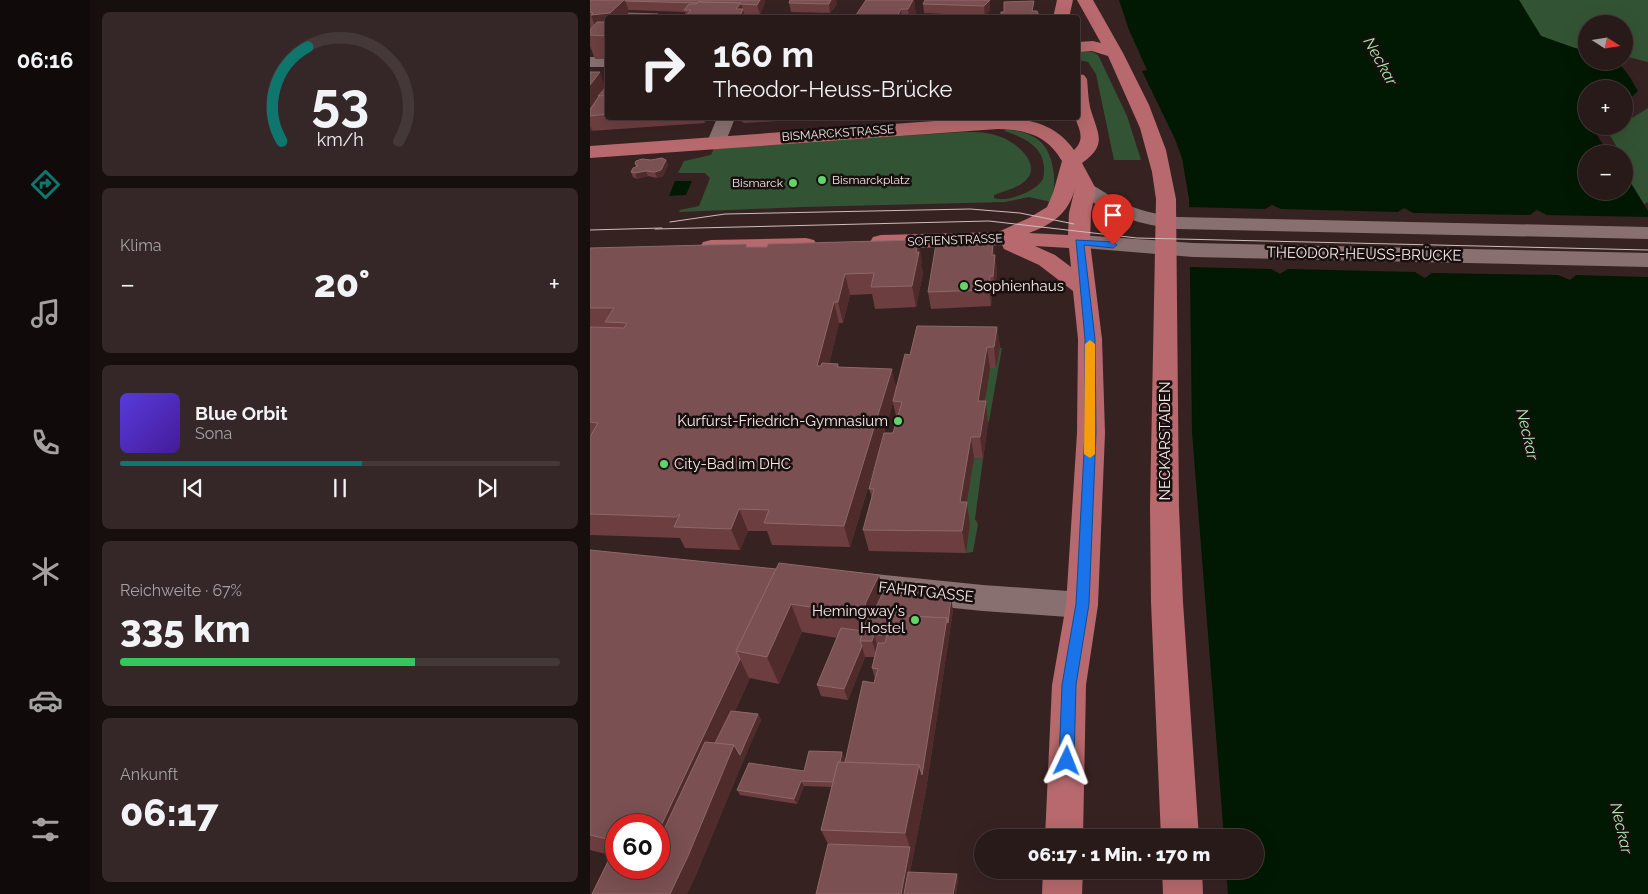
<!DOCTYPE html>
<html lang="de">
<meta charset="utf-8">
<style>
body{margin:0;font-family:Raleway,sans-serif;background:#352727;color:#f1f3f6;height:100vh;display:flex;flex-direction:column;font-size:19px;white-space:nowrap}
*{box-sizing:border-box;margin:0}
p{font-size:16px;color:#a5a1a2}
.icon{flex:none;width:28px;height:28px;fill:none;stroke:currentColor;stroke-width:2;stroke-linecap:round;stroke-linejoin:round}
.map{position:relative;flex:1;overflow:hidden}
.panel{display:flex;flex-direction:column;gap:12px;padding:12px;background:#170e0e;width:500px}
.panel>*{flex:none}
.guide{position:absolute;left:15px;top:15px;width:475px;height:105px;border-radius:5px;box-shadow:0 5px 20px #0002,0 0 0 1px #453839;background:#291a1a;color:#f1f3f6;overflow:hidden}
.needle{width:32px;rotate:102deg}
.tools{position:absolute;left:988px;top:15px;display:grid;gap:10px}
.tools a{display:grid;place-items:center;width:55px;height:55px;border-radius:50%;background:#291a1a;box-shadow:0 5px 20px #0002,0 0 0 1px #453839;font-size:25px}
.speed{position:absolute;left:15px;top:814px;display:flex;gap:10px;font-size:25px;font-weight:700;text-align:center}
.speed>*{display:grid;place-content:center;width:65px;height:65px;border-radius:50%;background:#291a1a;box-shadow:0 5px 20px #0002,0 0 0 1px #453839;line-height:1}
.speed .limit{border:8px solid #d22;background:#fff;color:#111}
.pin{position:absolute;display:grid;place-items:center;width:42px;height:42px;color:#fff;margin:-51px -21px;border-radius:50% 50% 50% 0;rotate:-45deg;box-shadow:0 0 5px #0007}
.pin .icon{rotate:45deg}
.me{position:absolute;width:55px;margin:-28px;rotate:2deg;stroke-linejoin:round;filter:drop-shadow(0 0 4px #0008)}
.turn{display:flex;align-items:center;gap:18px;height:105px;padding:0 25px;font-size:22px}
.turn .icon{width:65px;height:65px;stroke-width:2.5}
.turn b{display:block;font-size:35px;line-height:42px}
.big{font-size:38px;font-weight:800;line-height:1.1}
.panel .widget{flex:1;display:flex;flex-direction:column;justify-content:center;gap:8px;min-width:0;padding:0 18px;border-radius:8px;background:#352727}
.panel .dial{align-items:center;gap:0}
.dial svg{height:130px;overflow:visible;fill:none;stroke:#453839;stroke-width:7;stroke-linecap:round;text-anchor:middle}
.dial text{fill:#f1f3f6;stroke:none}
.song{display:flex;align-items:center;gap:15px}
.cover{width:60px;height:60px;border-radius:8px;background:linear-gradient(135deg,hsl(250 70% 55%),hsl(260 70% 35%))}
.played{height:5px;border-radius:2px;background:linear-gradient(90deg,#0f766e 55%,#453839 55%)}
.keys{display:flex;justify-content:space-around;direction:ltr}
.heat{display:flex;justify-content:space-between;align-items:center;font-size:28px;direction:ltr}
.charge{height:8px;border-radius:4px;background:linear-gradient(90deg,#34c759 67%,#453839 0)}
.trip{position:absolute;left:384px;top:829px;width:290px;height:50px;border-radius:25px;background:#291a1a;box-shadow:0 5px 20px #0002,0 0 0 1px #453839;font-weight:800;line-height:50px;text-align:center}
main{display:flex;flex:1;min-height:0}
.tab-bar{display:flex;flex-direction:column;width:90px;justify-content:space-around;align-items:center;background:#100a0a;color:#a5a1a2}
.tab-bar .icon{width:35px;height:35px}
.tab-bar .on{color:#0f766e}
.tab-bar b{font-size:22px;color:#f1f3f6}
.map>svg:first-child{display:block}
.green{fill:#335434}
.water{fill:#011903}
.pier{fill:#372222}
.lines{fill:none;stroke-linecap:round;stroke-linejoin:round}
.minor{fill:#897070;fill-rule:evenodd}
.secondary{fill:#897070;fill-rule:evenodd}
.primary{fill:#b7696d;fill-rule:evenodd}
.tram{stroke:#cdbdbd;stroke-width:1}
.wall{fill:#6c3e40;fill-rule:evenodd}
.shaded-wall{fill:#502b2c}
.building{fill:#7a5052;stroke:#8e6869}
.route{fill:#1a73e8;stroke:#114b97}
.slow{fill:#f59e0b}
.poi-dot{fill:#61d46a;stroke:#180f0f;stroke-width:2}
.labels{text-anchor:middle;stroke-width:5;stroke-linejoin:round;paint-order:stroke}
.far-street-label{font-size:12px;fill:#f7e9e8;stroke:#180f0f}
.far-poi-label{font-size:12px;fill:#f7e9e8;stroke:#180f0f;text-anchor:start}
.street-label{font-size:15px;fill:#f7e9e8;stroke:#180f0f}
.poi-label{font-size:15px;fill:#f7e9e8;stroke:#180f0f;text-anchor:start}
.water-label{font-size:16px;font-style:italic;fill:#ace7ad;stroke:#180f0f}
</style>
<main>
<nav class="tab-bar">
<b>06:16</b>
<svg class="icon on" aria-label="directions" viewBox="0 0 24 24"><path d="M12 3l9 9-9 9-9-9zM9 14v-3h6M13 9l2 2-2 2"/></svg>
<svg class="icon" aria-label="music" viewBox="0 0 24 24"><path d="M9 18V5l10-2v13"/><circle cx="6" cy="18" r="3"/><circle cx="16" cy="16" r="3"/></svg>
<svg class="icon" aria-label="phone" viewBox="0 0 24 24"><path d="M5 4h4l2 5-3 2q2 4 5 5l2-3 5 2v4C11 20 4 13 5 4z"/></svg>
<svg class="icon" aria-label="climate" viewBox="0 0 24 24"><path d="M12 3v18M4 7l16 10M4 17L20 7"/></svg>
<svg class="icon" aria-label="car" viewBox="0 0 24 24"><path d="M5 17H2v-5l4-1 3-4h7l3 4 3 1v5h-3M9 17h6M6 11h13"/><circle cx="7" cy="17" r="2"/><circle cx="17" cy="17" r="2"/></svg>
<svg class="icon" aria-label="filters" viewBox="0 0 24 24"><path d="M4 7h16M4 17h16"/><circle cx="9" cy="7" r="2"/><circle cx="15" cy="17" r="2"/></svg>
</nav>
<section class="panel">
<div class="widget dial"><svg viewBox="0 0 100 80">
<path d="M14 69A42 42 0 1 1 86 69"/>
<path d="M14 69A42 42 0 0 1 30 11" stroke="#0f766e"/>
<text x="50" y="56" font-size="32" font-weight="700">53</text>
<text x="50" y="72" font-size="11">km/h</text>
</svg></div>
<div class="widget"><p>Klima</p>
<div class="heat"><a>−</a><b class="big">20°</b><a>+</a></div>
</div>
<div class="widget">
<div class="song"><i class="cover"></i><div><b>Blue Orbit</b><p>Sona</p></div></div>
<div class="played"></div>
<div class="keys"><svg class="icon" aria-label="previous" viewBox="0 0 24 24"><path d="M18 5L8 12l10 7zM5 5v14"/></svg><svg class="icon" aria-label="pause" viewBox="0 0 24 24"><path d="M8 5v14M16 5v14"/></svg><svg class="icon" aria-label="next" viewBox="0 0 24 24"><path d="M6 5l10 7-10 7zM19 5v14"/></svg></div>
</div>
<div class="widget"><p>Reichweite · 67%</p><b class="big">335 km</b><div class="charge"></div></div>
<div class="widget"><p>Ankunft</p><b class="big">06:17</b></div>
</section>
<div class="map">
<svg width="1058" height="894" viewBox="0 0 1058 894">
<rect width="100%" height="100%" fill="#372222"/>
<g class="green">
<path d="M929,0H1058V62L1034,56V24H996V48H984L951,36Z"/>
<path d="M489,51L503,52L508,55L537,116L551,160H524L506,74L498,62L488,60Z"/>
<path d="M1058,108V202L1054,204L1034,172L1035,162L1034,154H1031L1018,132L1028,126H1034V123Z"/>
<path d="M417,129C426,131 435,132 444,137C464,147 468,183 461,202L439,197L415,202L212,207L89,212L90,210L109,206L120,178L115,173H88L94,161L121,155L124,148L357,133C375,132 394,130 411,137C426,142 452,164 436,180C428,188 415,191 404,195V198C416,203 447,191 453,179C454,176 454,171 454,168C454,146 431,136 414,131Z"/>
<path d="M410,348H412L399,421L398,423H391L400,368Z"/>
<path d="M384,458L393,459L385,519L388,524L383,552L376,553L373,524Z"/>
</g>
<g class="water">
<path d="M529,0H929L951,36L996,52V61C1032,61 1030,61 1048,91L1034,104V89H996V126H1001L1019,154H996V191H1034V172L1058,211V894H638L636,870H665V838L634,837L602,432L599,199L592,158L585,139L552,71L557,70L539,30Z"/>
<path d="M85,181H102L96,195L79,196Z"/>
</g>
<path class="pier" d="M682,205L691,209L808,212L814,208L823,213L940,215L947,210L957,215L1058,217V277L986,275L980,280L968,275L842,273L835,278L825,272L698,269L690,274L681,269L599,267L597,207L675,209Z"/>
<g class="lines">
<g class="minor">
<rect x="0" y="57" width="18" height="10"/>
<path d="M127,118H145L134,146L127,148L120,146L117,142Z"/>
<path d="M255,571L393,585L492,592L503,596L508,605L503,614L492,618L393,611L255,597L244,593L239,584L244,575Z"/>
</g>
<g class="secondary">
<path d="M496,183C507,186 516,194 527,200C546,210 565,214 587,217L1058,227V239L587,229C550,225 519,215 489,193L486,189L489,185Z"/>
<path d="M489,235L603,243L1058,253V267L603,257L481,247L478,242L481,237Z"/>
</g>
<g class="primary">
<path d="M467,0H483L479,18H463Z"/>
<path d="M487,0H503L533,53L559,105L576,150L586,199L589,507L593,602L609,838H571L561,602L560,507L566,199L562,172L550,128L518,56L502,51L488,52V42L503,41L511,43Z"/>
<path d="M488,74L494,75L497,79C498,88 498,98 500,107C507,133 519,144 492,163L506,189L501,213L500,242L512,339L515,433L508,605L496,685L493,838H455L462,685L476,605L487,433L488,339L483,291L449,265L414,249L412,245L291,249L283,247L280,242L283,237L291,235L408,232L439,218L457,207L463,193L472,161C457,135 436,130 408,129L0,158V146L386,118C424,118 460,116 484,150C495,140 490,130 485,118H488ZM485,188L479,213L478,235L439,233C463,224 479,213 485,188ZM445,246L479,248L481,267L465,255Z"/>
<path d="M216,238L224,240L227,245L224,250L216,252L121,254L113,252L110,247L113,242L121,240Z"/>
<path d="M453,870H493L492,894H452Z"/>
<path d="M572,870H612L613,894H573Z"/>
</g>
<g class="tram">
<path d="M80,222L135,214L380,209L430,213L484,224"/>
<path d="M65,229L399,221L547,238L1058,250"/>
<path d="M0,230L72,228"/>
</g>
</g>
<g class="wall">
<path d="M0,0H175V2L170,14H154L155,18H96L95,12L38,10L39,13L18,18V59H5L0,46Z"/>
<path d="M324,0L326,16V18H264Z"/>
<path d="M400,0V10L395,16L334,13L333,4Z"/>
<path d="M199,3L247,4L240,13L201,12Z"/>
<path d="M0,69L1,72L15,87L12,91L18,85V118H117L115,123L0,131Z"/>
<path d="M150,118H234L154,123L151,121Z"/>
<path d="M61,160H76L78,165L73,176L67,178L58,176L47,179L43,177L41,172L46,167L45,164Z"/>
<path d="M158,247L332,261L331,265L333,273L326,307L285,309L282,294L260,295L253,323H249L239,364H248L249,367L306,388L320,355L407,327L410,348L406,368H400L394,401L398,423L393,459L384,458L377,502L380,524L376,553L279,551L273,530L282,498L279,489L293,438L260,547L182,545L177,531H158L150,550L95,548L90,538L0,535V248ZM303,403L307,420L303,433H294Z"/>
<path d="M404,255L407,271L405,293H402L401,306L341,309L338,292Z"/>
<path d="M0,550L293,592L363,610L336,790L320,872L368,879L366,894L238,844L231,830L242,787L214,786L207,804L150,795L147,790L214,771L255,758L254,762H255L285,679L282,668L284,657H275L258,700L231,696L227,685L247,638L212,632L189,684L160,678L145,711L168,714L171,720L153,761L108,870L97,894H2L21,855L0,850ZM26,825H69V868H26Z"/>
</g>
<g class="shaded-wall">
<path d="M35,0L41,18H18V36L8,35L1,15Z"/>
<path d="M170,0H175V2L170,14L167,5Z"/>
<path d="M241,0H246L247,4L240,13L239,4Z"/>
<path d="M323,0H324L326,16V18H319L318,9Z"/>
<path d="M400,0V10L395,16L394,6Z"/>
<path d="M151,3L153,10V9L155,18H149L146,9Z"/>
<path d="M311,9L312,18H306Z"/>
<path d="M0,69L4,80L10,72L15,87L0,108Z"/>
<path d="M113,118H117L115,123Z"/>
<path d="M0,126L3,131H0Z"/>
<path d="M76,160L78,165L73,176L67,178L65,172Z"/>
<path d="M56,171L58,176L47,179L45,173Z"/>
<path d="M329,240L332,261L331,265L333,273L326,307L322,286L326,252Z"/>
<path d="M403,242L407,271L405,293L402,255Z"/>
<path d="M255,274L260,295L253,323L248,302Z"/>
<path d="M400,276L402,293L401,306L399,290Z"/>
<path d="M244,302L249,323L233,388L227,366Z"/>
<path d="M407,327L410,348L406,368L404,347Z"/>
<path d="M397,347L400,368L391,423L388,401Z"/>
<path d="M302,369L307,391L303,401V403L260,547L254,526Z"/>
<path d="M396,401L398,423L393,459L390,437Z"/>
<path d="M381,437L384,458L374,520L377,502L380,524L376,553L372,531L370,502Z"/>
<path d="M149,509L158,531L150,550L141,529Z"/>
<path d="M289,575L296,603L281,641L273,615L276,602Z"/>
<path d="M361,598L363,610L336,790L316,894H311L320,847L315,833Z"/>
<path d="M201,604L212,632L189,684L177,657Z"/>
<path d="M284,635L289,651L287,658L282,641Z"/>
<path d="M272,646L275,657L258,700L254,689Z"/>
<path d="M150,659L159,678H160L126,752L69,858V830Z"/>
<path d="M168,714L171,720L153,761L150,755Z"/>
<path d="M144,745L153,761L108,870L97,894H80Z"/>
<path d="M252,752L255,758L250,776L248,770Z"/>
<path d="M211,781L214,786L207,804L204,799Z"/>
<path d="M367,874L368,879L366,894H363Z"/>
</g>
<g class="building">
<path d="M0,0H34L20,13L1,15L3,13L0,12Z"/>
<path d="M35,0H170L167,5L150,4L151,3L108,2L107,3L35,1Z"/>
<path d="M200,0H241L239,4L199,3Z"/>
<path d="M276,0H323L318,9H311L306,18H264Z"/>
<path d="M335,0H400L394,6L333,4Z"/>
<path d="M444,1L442,11H447L450,18H411V12H414V2Z"/>
<path d="M108,2L151,3L146,9H153L149,18H117L118,16H96L101,10H94L99,4H106Z"/>
<path d="M39,13L68,14L64,18H35Z"/>
<path d="M7,22H18V36L0,35V30Z"/>
<path d="M0,72H10L0,85Z"/>
<path d="M18,85V95L8,96Z"/>
<path d="M18,95V114L0,116V110L9,96Z"/>
<path d="M72,158L76,160L71,170L65,172L56,171L45,173L41,172L43,168L48,166L45,164L46,161L52,159L61,160Z"/>
<path d="M329,240L326,252H329L322,286L281,287L284,273L255,274L248,302H244L227,366H231L232,363L248,364L247,367L302,369L254,526L174,523L179,510L149,509L141,529L84,527L90,514L86,517L0,514V437L8,423L0,422V327L34,328L37,323L15,322L24,308H0V248L157,244L156,247H177L178,244Z"/>
<path d="M403,242L402,255H405L403,276H400L399,290L338,292L346,244Z"/>
<path d="M327,326L407,327L404,347H397L388,401H396L390,437H381L370,502H377L372,531L273,530L284,489H279L294,433H303L312,402L303,401L315,354L320,355Z"/>
<path d="M0,550L186,569L146,651L150,659L69,830V825H26V841L0,835Z"/>
<path d="M189,563L289,575L276,602L273,615L201,604L177,657L146,651Z"/>
<path d="M293,592L361,598L358,623L357,618L283,614Z"/>
<path d="M279,614L357,618L332,775L329,765L255,762L273,681L284,683L288,669L282,668L288,643H295L297,635H284L282,641H270Z"/>
<path d="M251,628L273,631L270,641L272,646L254,689L227,685Z"/>
<path d="M141,711L168,714L150,755L144,745L125,743Z"/>
<path d="M115,742L144,745L98,856L80,894H2L26,845V868H69V840Z"/>
<path d="M219,751L252,752L250,762H248L243,782L211,781L204,799L147,790L159,763L214,771Z"/>
<path d="M248,762L329,765L315,833L231,830Z"/>
<path d="M238,844L320,847L311,894H226Z"/>
<path d="M318,872L367,874L363,894H314Z"/>
</g>
<path class="route" d="M486,240L523,242L527,245L523,248L494,245L505,339L506,433L499,604L486,685L484,761L482,766L477,768L471,766L469,761L472,685L486,604L495,433V339Z"/>
<path class="slow" d="M500,340L505,344V454L500,458L494,454L495,344Z"/>
<g class="poi-dot">
<circle cx="232" cy="180" r="5"/>
<circle cx="203" cy="183" r="5"/>
<circle cx="374" cy="286" r="5"/>
<circle cx="308" cy="421" r="5"/>
<circle cx="74" cy="464" r="5"/>
<circle cx="325" cy="620" r="5"/>
</g>
<g class="labels">
<g class="far-street-label">
<text transform="translate(248 133) rotate(-4)" y="4">BISMARCKSTRASSE</text>
<text transform="translate(365 240) rotate(-2)" y="4">SOFIENSTRASSE</text>
</g>
<g class="far-poi-label">
<text x="242" y="184">Bismarckplatz</text>
<text x="193" y="187" text-anchor="end">Bismarck</text>
</g>
<g class="street-label">
<text transform="translate(774 254) rotate(1)" y="5">THEODOR-HEUSS-BRÜCKE</text>
<text transform="translate(575 441) rotate(-90)" y="5">NECKARSTADEN</text>
<text transform="translate(336 592) rotate(6)" y="5">FAHRTGASSE</text>
</g>
<g class="poi-label">
<text x="384" y="291">Sophienhaus</text>
<text x="298" y="426" text-anchor="end">Kurfürst-Friedrich-Gymnasium</text>
<text x="84" y="469">City-Bad im DHC</text>
<text x="315" y="616" text-anchor="end">Hemingway's<tspan x="315" dy="17">Hostel</tspan></text>
</g>
<g class="water-label">
<text transform="translate(791 61) rotate(61)" y="6">Neckar</text>
<text transform="translate(938 434) rotate(77)" y="6">Neckar</text>
<text transform="translate(1032 828) rotate(77)" y="6">Neckar</text>
</g>
</g>
</svg>
<div class="tools">
<a><svg class="needle" viewBox="-14 -14 28 28"><path d="M0-13l5 13h-10z" fill="#e53935"/><path d="M0 13l5-13h-10z" fill="#a5a1a2"/></svg></a>
<a>+</a>
<a>−</a>
</div>
<div class="speed"><div class="limit">60</div></div>
<div class="pin" style="left:523px;top:245px;background:#d93025"><svg class="icon" aria-label="arrive" viewBox="0 0 24 24"><path d="M6 21V4h12l-3 4 3 4H6"/></svg></div>
<svg class="me" style="left:477px;top:761px" viewBox="-20 -20 40 40"><path d="M0-17L14 15 0 8-14 15z" fill="#1a73e8" stroke="#fff" stroke-width="4"/></svg>
<div class="trip">06:17 · 1 Min. · 170 m</div>
<div class="guide">
<div class="turn"><svg class="icon" aria-label="right" viewBox="0 0 24 24"><path d="M7 20v-9h11M14 6l5 5-5 5"/></svg><div><b>160 m</b>Theodor-Heuss-Brücke</div></div>
</div>
</div>
</main>
